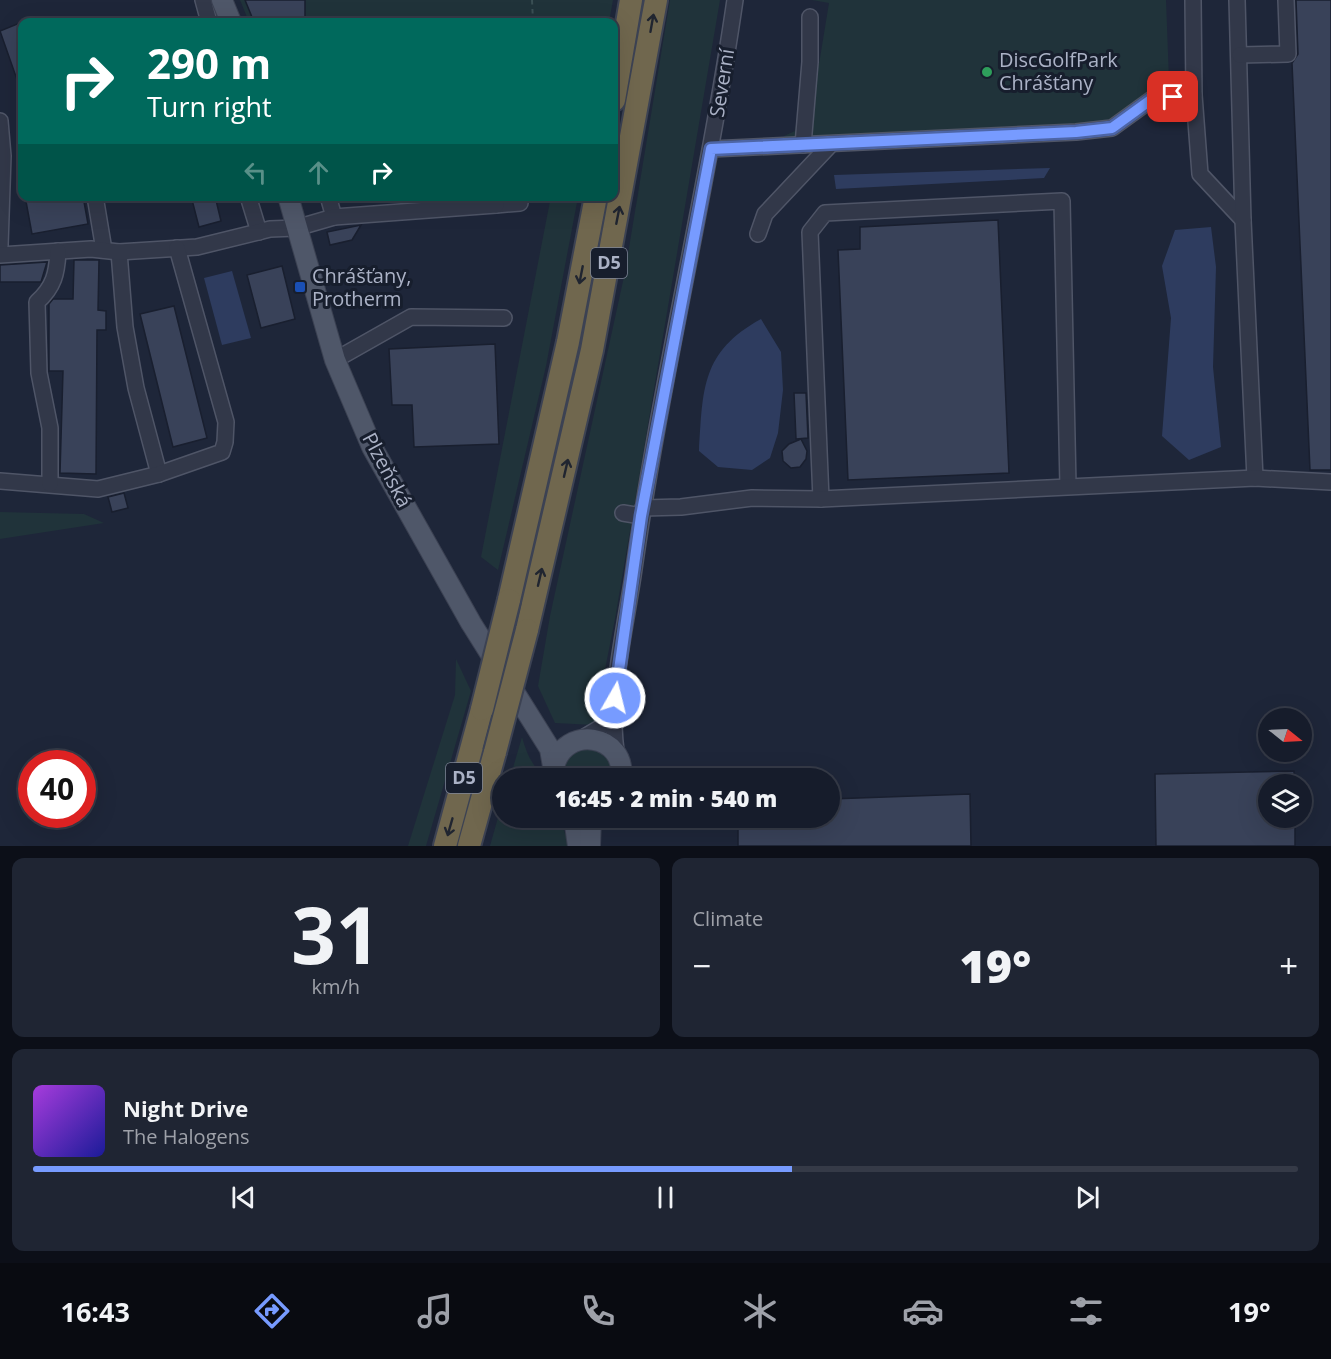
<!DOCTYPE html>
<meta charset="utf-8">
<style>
body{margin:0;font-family:"Open Sans",sans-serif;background:#1f2533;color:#f1f3f6;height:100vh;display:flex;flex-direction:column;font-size:22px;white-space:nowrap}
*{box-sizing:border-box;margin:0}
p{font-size:20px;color:#9ea1a9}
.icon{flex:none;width:33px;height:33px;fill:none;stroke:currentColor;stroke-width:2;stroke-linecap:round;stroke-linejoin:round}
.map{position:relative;height:846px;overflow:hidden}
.details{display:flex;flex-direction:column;gap:12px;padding:12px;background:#0c0f18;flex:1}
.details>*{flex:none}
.hud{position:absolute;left:18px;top:18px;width:600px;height:183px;border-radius:12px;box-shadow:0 6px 24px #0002,0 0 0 2px #353a47;background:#00695c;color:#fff;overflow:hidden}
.needle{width:39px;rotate:108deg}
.fabs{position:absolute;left:1258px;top:708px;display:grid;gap:12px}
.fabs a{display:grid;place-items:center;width:54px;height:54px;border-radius:50%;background:#161c2b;box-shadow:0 6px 24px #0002,0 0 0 2px #353a47;font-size:30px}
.speed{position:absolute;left:18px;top:750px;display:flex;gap:12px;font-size:30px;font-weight:700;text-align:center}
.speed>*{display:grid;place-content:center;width:78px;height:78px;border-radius:50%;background:#161c2b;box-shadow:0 6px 24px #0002,0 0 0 2px #353a47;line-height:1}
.speed .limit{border:9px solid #d22;background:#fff;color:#111}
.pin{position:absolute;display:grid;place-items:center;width:51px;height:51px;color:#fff;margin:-26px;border-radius:12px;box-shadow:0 3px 9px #0006}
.me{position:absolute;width:66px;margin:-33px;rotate:8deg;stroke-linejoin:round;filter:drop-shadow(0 0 4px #0008)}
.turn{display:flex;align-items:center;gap:21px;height:126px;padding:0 30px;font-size:27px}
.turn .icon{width:78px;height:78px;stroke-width:2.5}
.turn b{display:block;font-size:42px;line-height:51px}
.lanes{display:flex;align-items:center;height:57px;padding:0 30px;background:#0003;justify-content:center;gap:30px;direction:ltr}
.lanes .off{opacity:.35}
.big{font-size:45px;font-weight:800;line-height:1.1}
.details .widget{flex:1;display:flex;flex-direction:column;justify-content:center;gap:9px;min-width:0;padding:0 21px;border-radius:12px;background:#1f2533}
.details .dial{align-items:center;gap:0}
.dial b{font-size:78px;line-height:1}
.song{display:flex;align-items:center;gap:18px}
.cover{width:72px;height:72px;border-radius:9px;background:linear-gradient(135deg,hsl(280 70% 55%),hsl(240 70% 35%))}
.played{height:6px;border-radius:3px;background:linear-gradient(90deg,#779bff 60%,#353a47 60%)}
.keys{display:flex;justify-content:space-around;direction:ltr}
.heat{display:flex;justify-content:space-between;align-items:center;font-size:33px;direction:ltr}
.details .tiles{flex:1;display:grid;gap:12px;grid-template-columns:1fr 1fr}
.widget:last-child{grid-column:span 2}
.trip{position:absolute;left:492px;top:768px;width:348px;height:60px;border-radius:30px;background:#161c2b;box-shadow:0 6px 24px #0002,0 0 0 2px #353a47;font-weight:800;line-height:60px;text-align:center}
.menu{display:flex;height:96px;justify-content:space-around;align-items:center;background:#090b11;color:#9ea1a9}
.menu .icon{width:42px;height:42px}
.menu .on{color:#779bff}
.menu b{font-size:27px;color:#f1f3f6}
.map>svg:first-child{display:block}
.green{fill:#20333a}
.water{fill:#2e3c5f}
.building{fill:#394259;stroke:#191f2f;stroke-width:1.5}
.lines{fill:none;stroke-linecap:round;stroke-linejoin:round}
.minor-casing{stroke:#4f5567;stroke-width:18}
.major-casing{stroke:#3b4152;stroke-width:22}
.highway-casing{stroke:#3c4253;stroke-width:26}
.path{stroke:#3a4f54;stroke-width:2;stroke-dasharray:4.5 4.5;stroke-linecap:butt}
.minor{stroke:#323849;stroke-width:15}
.major{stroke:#4f5769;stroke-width:20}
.highway{stroke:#70674e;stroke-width:22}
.highway-bridge-casing{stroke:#3c4253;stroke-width:26;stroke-linecap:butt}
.highway-bridge{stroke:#70674e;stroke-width:22}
.oneway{stroke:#202530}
.route-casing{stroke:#4d65a6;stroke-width:15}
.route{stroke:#779bff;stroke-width:10}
.leisure-dot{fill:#2e9e5b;stroke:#171e2d;stroke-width:2}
.transit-dot{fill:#1a4fb4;stroke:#171e2d;stroke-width:2}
.labels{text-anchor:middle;stroke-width:6;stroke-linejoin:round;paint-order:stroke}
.shield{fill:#171e2d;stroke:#7f8698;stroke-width:1.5}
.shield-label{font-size:18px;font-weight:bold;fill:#abb2c6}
.poi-label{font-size:20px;fill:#abb2c6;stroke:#171e2d;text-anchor:start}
.street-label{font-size:20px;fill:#abb2c6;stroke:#171e2d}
</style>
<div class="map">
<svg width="1331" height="846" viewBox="0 0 1331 846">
<rect width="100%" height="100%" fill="#1e2639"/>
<g class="green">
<path d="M240,0H613L609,22H249Z"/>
<path d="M670,0H720L615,619L594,725L555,723L538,686L550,616L625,272Z"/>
<path d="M812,0H1166L1169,80H1183V89L1149,93L1111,119L1095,124L786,139L784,136L795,131L806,61L819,64L829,3Z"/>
<path d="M551,196L578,197L546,366L498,570L481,557Z"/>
<path d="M0,512L84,514L104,523L0,539Z"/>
<path d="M456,659L471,691L426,846H408L455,695Z"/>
<path d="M522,737C527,754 532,768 548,778H510Z"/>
<path d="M585,747L605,754L612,766L611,778H563C564,759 569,756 585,747Z"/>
<path d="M502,803V818H559L570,846H490Z"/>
</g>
<g class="water">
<path d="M1050,168L1044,178L836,189L834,175Z"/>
<path d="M1211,227L1216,267L1213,367L1221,447L1189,460L1162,436L1171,318L1162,266L1175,230Z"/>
<path d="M232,271L251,338L222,345L204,278Z"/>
<path d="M761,319L781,352L783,390L778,433L770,458L752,470L718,467L699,451C703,389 701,352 761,319Z"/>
</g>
<g class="building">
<path d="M245,0H305V22H254Z"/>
<path d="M1296,0H1331V470H1310L1292,63L1298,54Z"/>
<path d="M22,22V90L21,91L0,31Z"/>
<path d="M25,196H83L88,224L32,234Z"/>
<path d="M191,196H215L221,221L199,227Z"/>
<path d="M998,220L1009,473L848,480L838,250L860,249V227Z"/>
<path d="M361,225L352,240L330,245L327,232Z"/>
<path d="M74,260H99L98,310L106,311V330H97L96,474L60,473L63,371H49V304L53,299H73Z"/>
<path d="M47,262L41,282H0V265Z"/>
<path d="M282,266L295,319L261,328L247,275Z"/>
<path d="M174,306L207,438L173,447L140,314Z"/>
<path d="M495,344L499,444L414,447L412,405H392L389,349Z"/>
<path d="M794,393H806L808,438L796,439Z"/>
<path d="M801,439L807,451L806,459L800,467L791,468L783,461L782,451L789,444Z"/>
<path d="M124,493L128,508L112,512L108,497Z"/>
<path d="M1294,771V784H1269V818H1295V846H1156L1155,774Z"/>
<path d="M970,794L971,846H738V818H830V799Z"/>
</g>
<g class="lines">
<defs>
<g id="minor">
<path d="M203,0L209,22"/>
<path d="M1193,0L1194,95L1200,174L1243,220"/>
<path d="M1237,0L1243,220L1255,478"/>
<path d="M1240,55L1288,54L1286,0"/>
<path d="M0,121L3,156L0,246"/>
<path d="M803,145L810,62V17"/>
<path d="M711,149L1076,132L1112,128L1152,99L1194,95"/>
<path d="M95,196L104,250"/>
<path d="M248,196L259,232"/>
<path d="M328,196L334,217"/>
<path d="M496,205L520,203V196"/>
<path d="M758,234L765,214L831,144"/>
<path d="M119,252L125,327L136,388L159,474"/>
<path d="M0,255L91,249L119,252L197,247L270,229L296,228L334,217L496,205L495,196"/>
<path d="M335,360L411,317L504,318"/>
<path d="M0,481L98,489L159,474L222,452L225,442L226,422L177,248"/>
<path d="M50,484V428L39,373L37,302C54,287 57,273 58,251"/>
<path d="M821,499L810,232L825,213L1062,201L1068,486"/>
<path d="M643,508L681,507L752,498L821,499L1255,478L1331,482"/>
<path d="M623,513L641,516"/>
<path d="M581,739L603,726L612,706"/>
<path d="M617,756C607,704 625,629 633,576C660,383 707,193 735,0"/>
</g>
<g id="major">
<path d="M222,0L231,22"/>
<path d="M288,196L335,360L372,447L471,623L550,749L555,778"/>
<path d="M554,767C564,724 627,734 621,778"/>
<path d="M574,818L578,846"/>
<path d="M590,846L591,818"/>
</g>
<g id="highway">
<path d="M614,100L631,0"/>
<path d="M509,600L568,342L596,196"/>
<path d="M527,630L592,350L656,0"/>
<path d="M445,846L482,709"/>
<path d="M469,846L495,752"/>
</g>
</defs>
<use href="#minor" class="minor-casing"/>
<use href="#major" class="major-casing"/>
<use href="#highway" class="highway-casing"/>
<path class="path" d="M532,0L533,22"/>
<use href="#minor" class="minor"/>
<use href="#major" class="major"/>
<use href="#highway" class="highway"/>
<defs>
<g id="highway-bridge">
<path d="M482,709L509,600"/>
<path d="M495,752L527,630"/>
</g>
</defs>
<use href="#highway-bridge" class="highway-bridge-casing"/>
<use href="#highway-bridge" class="highway-bridge"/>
</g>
<defs><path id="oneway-shaft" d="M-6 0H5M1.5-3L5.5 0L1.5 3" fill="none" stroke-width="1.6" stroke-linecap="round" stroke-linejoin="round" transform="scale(1.5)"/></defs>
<g class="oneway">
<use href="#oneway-shaft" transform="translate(652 23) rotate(-80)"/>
<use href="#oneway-shaft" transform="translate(618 215) rotate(-79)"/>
<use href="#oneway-shaft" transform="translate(581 275) rotate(101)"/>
<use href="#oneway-shaft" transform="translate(566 468) rotate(-77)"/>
<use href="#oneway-shaft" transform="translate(540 577) rotate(-77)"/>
<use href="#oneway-shaft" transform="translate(450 827) rotate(106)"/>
</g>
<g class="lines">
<defs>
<path id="route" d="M615,698L641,516L711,149L1076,132L1112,128L1152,99L1173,97"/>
</defs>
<use href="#route" class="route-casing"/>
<use href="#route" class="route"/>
</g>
<circle class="leisure-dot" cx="987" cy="72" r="6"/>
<rect class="transit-dot" x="294" y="281" width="12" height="12" rx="3"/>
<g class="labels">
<g class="shield">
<rect x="591" y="248" width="36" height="30" rx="4.5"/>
<rect x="446" y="763" width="36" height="30" rx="4.5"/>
</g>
<g class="shield-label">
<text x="609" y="269">D5</text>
<text x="464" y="784">D5</text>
</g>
<g class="poi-label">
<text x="999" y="67">DiscGolfPark<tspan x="999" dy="23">Chrášťany</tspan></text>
<text x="312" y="283">Chrášťany,<tspan x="312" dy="23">Protherm</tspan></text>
</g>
<g class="street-label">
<text transform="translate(722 83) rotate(-81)" y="7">Severní</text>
<text transform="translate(387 470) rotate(62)" y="7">Plzeňská</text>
</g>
</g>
</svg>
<div class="fabs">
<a><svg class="needle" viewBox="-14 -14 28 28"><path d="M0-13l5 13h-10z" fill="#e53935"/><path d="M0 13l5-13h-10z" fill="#9ea1a9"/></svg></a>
<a><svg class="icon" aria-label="layers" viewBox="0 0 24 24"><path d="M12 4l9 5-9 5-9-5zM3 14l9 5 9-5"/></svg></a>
</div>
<div class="speed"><div class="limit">40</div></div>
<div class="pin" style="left:1173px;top:97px;background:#d93025"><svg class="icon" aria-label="arrive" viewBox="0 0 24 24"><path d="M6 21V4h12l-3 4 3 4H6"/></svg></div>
<svg class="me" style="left:615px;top:698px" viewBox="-20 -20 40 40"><circle r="17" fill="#779bff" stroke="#fff" stroke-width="3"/><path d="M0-11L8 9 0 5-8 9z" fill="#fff"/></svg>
<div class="trip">16:45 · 2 min · 540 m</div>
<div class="hud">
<div class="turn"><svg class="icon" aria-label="right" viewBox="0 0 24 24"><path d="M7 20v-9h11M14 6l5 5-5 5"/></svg><div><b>290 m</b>Turn right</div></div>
<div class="lanes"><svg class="icon off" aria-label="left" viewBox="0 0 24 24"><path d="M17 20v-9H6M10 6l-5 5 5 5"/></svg><svg class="icon off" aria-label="ahead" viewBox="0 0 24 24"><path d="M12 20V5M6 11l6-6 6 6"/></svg><svg class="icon" aria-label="right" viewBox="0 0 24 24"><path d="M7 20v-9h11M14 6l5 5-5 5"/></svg></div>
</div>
</div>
<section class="details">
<div class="tiles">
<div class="widget dial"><b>31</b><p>km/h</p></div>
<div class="widget"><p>Climate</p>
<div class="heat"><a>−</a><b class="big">19°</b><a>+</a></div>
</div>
<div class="widget">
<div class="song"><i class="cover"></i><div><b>Night Drive</b><p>The Halogens</p></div></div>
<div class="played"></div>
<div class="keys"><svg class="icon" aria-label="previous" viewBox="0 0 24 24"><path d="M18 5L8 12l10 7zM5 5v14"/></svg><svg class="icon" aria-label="pause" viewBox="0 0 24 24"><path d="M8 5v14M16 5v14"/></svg><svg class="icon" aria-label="next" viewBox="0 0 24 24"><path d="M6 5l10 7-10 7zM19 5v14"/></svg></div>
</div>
</div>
</section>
<nav class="menu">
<b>16:43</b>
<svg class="icon on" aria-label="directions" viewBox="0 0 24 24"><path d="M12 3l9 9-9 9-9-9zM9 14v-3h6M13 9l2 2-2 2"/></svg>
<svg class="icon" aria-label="music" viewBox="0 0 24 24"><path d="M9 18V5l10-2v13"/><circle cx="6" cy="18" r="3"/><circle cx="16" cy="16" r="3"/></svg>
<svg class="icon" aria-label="phone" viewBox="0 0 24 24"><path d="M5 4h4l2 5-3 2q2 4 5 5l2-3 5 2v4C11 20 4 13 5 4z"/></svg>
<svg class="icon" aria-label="climate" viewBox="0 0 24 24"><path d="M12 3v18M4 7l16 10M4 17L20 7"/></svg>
<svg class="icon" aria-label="car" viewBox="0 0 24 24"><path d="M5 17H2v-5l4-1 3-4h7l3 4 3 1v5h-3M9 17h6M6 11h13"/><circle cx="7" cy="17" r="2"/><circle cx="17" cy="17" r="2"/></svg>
<svg class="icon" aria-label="filters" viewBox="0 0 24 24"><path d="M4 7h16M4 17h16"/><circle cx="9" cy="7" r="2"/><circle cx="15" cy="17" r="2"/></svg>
<b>19°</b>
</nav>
